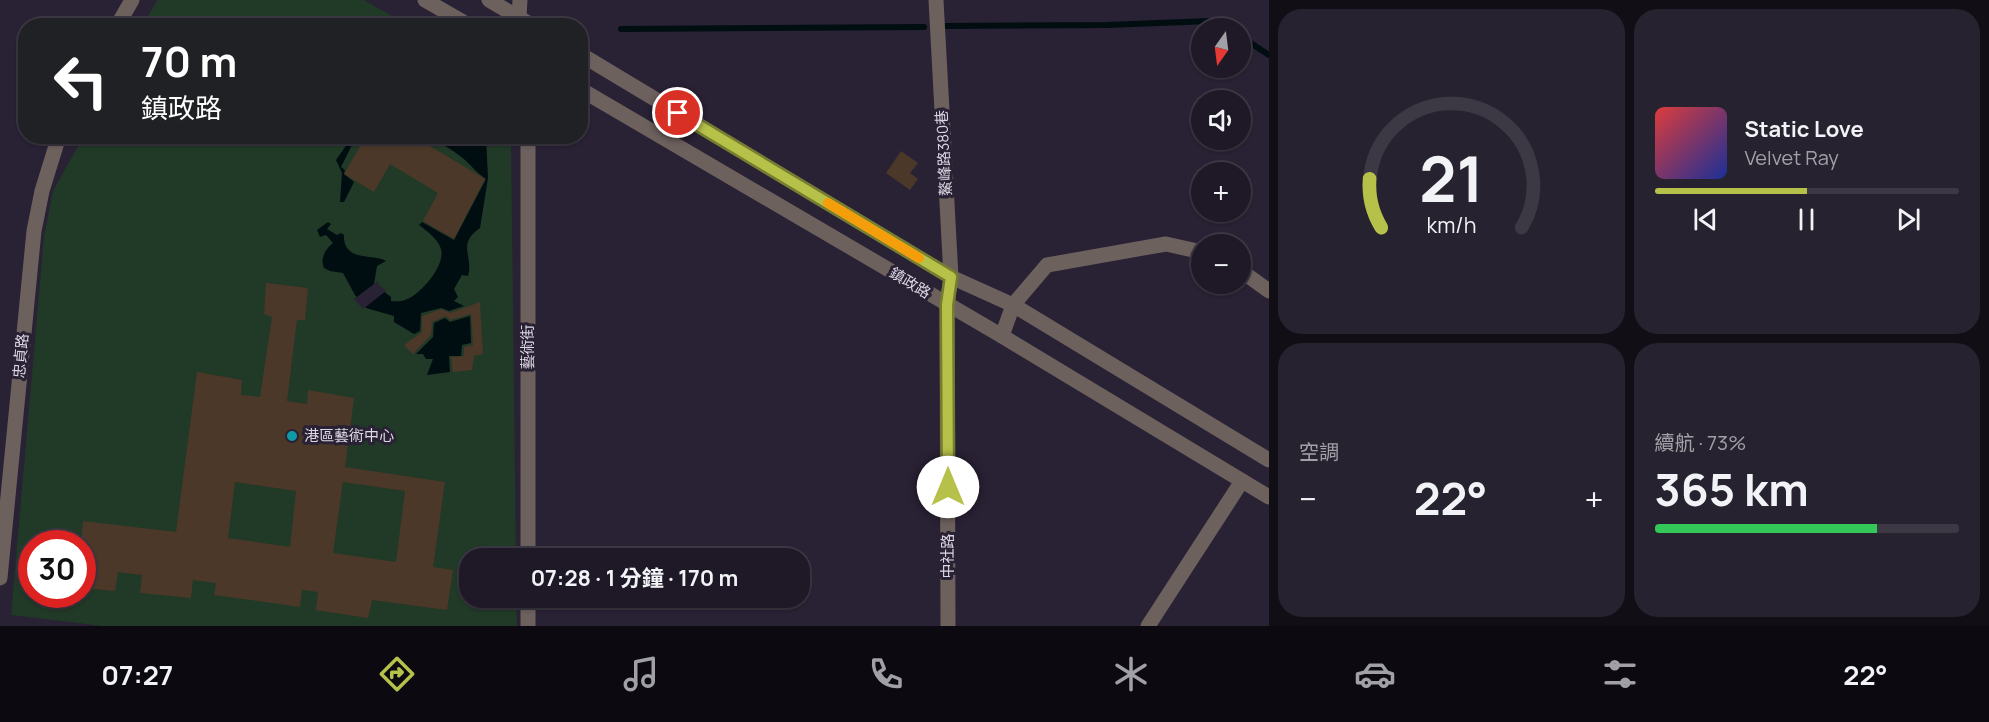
<!DOCTYPE html>
<html lang="zh-TW">
<meta charset="utf-8">
<style>
body{margin:0;font-family:Manrope,"Noto Sans TC",sans-serif;background:#27222f;color:#f1f3f6;height:100vh;display:flex;flex-direction:column;font-size:22px;white-space:nowrap}
*{box-sizing:border-box;margin:0}
p{font-size:20px;color:#a1a0a7}
.icon{flex:none;width:33px;height:33px;fill:none;stroke:currentColor;stroke-width:2;stroke-linecap:round;stroke-linejoin:round}
.map{position:relative;flex:1;overflow:hidden}
.side{display:flex;flex-direction:column;gap:9px;padding:9px;background:#110e15;width:720px}
.side>*{flex:none}
.banner{position:absolute;left:18px;top:18px;width:570px;height:126px;border-radius:24px;box-shadow:0 2px 4px #0004,0 0 0 2px #3c3844;background:#202124;color:#fff;overflow:hidden}
.needle{width:39px;rotate:194deg}
.tools{position:absolute;left:1191px;top:18px;display:grid;gap:12px}
.tools a{display:grid;place-items:center;width:60px;height:60px;border-radius:50%;background:#1f1927;box-shadow:0 2px 4px #0004,0 0 0 2px #3c3844;font-size:30px}
.speed{position:absolute;left:18px;top:530px;display:flex;gap:12px;font-size:30px;font-weight:700;text-align:center}
.speed>*{display:grid;place-content:center;width:78px;height:78px;border-radius:50%;background:#1f1927;box-shadow:0 2px 4px #0004,0 0 0 2px #3c3844;line-height:1}
.speed .limit{border:9px solid #d22;background:#fff;color:#111}
.pin{position:absolute;display:grid;place-items:center;width:51px;height:51px;color:#fff;margin:-26px;border:3px solid #fff;border-radius:50%;box-shadow:0 2px 6px #0007}
.me{position:absolute;width:66px;margin:-33px;rotate:0deg;stroke-linejoin:round;filter:drop-shadow(0 0 4px #0008)}
.turn{display:flex;align-items:center;gap:21px;height:126px;padding:0 24px;font-size:27px}
.turn .icon{width:78px;height:78px;stroke-width:2.5}
.turn b{display:block;font-size:42px;line-height:51px}
.big{font-size:45px;font-weight:700;line-height:1.1}
.side .tile{flex:1;display:flex;flex-direction:column;justify-content:center;gap:9px;min-width:0;padding:0 21px;border-radius:24px;background:#27222f}
.side .dial{align-items:center;gap:0}
.dial svg{height:156px;overflow:visible;fill:none;stroke:#3c3844;stroke-width:7;stroke-linecap:round;text-anchor:middle}
.dial text{fill:#f1f3f6;stroke:none}
.song{display:flex;align-items:center;gap:18px}
.cover{width:72px;height:72px;border-radius:9px;background:linear-gradient(135deg,hsl(0 70% 55%),hsl(230 70% 35%))}
.played{height:6px;border-radius:3px;background:linear-gradient(90deg,#b6c149 50%,#3c3844 50%)}
.keys{display:flex;justify-content:space-around;direction:ltr}
.heat{display:flex;justify-content:space-between;align-items:center;font-size:33px;direction:ltr}
.charge{height:9px;border-radius:4px;background:linear-gradient(90deg,#34c759 73%,#3c3844 0)}
.side .tiles{flex:1;display:grid;gap:9px;grid-template-columns:repeat(2,1fr)}
.trip{position:absolute;left:459px;top:548px;width:351px;height:60px;border-radius:24px;background:#1f1927;box-shadow:0 2px 4px #0004,0 0 0 2px #3c3844;font-weight:700;line-height:60px;text-align:center}
.dock{display:flex;height:96px;justify-content:space-around;align-items:center;background:#0c0a10;color:#a1a0a7}
.dock .icon{width:42px;height:42px}
.dock .current{color:#b6c149}
.dock b{font-size:27px;color:#f1f3f6}
main{display:flex;flex:1;min-height:0}
.map>svg:first-child{display:block}
.green{fill:#213927;fill-rule:evenodd}
.water{fill:#000e11}
.pier{fill:#292134}
.lines{fill:none;stroke-linecap:round;stroke-linejoin:round}
.stream{stroke:#000e11;stroke-width:6}
.building{fill:#4b3829;fill-rule:evenodd}
.minor{stroke:#6d615e;stroke-width:15}
.tertiary{stroke:#6d615e;stroke-width:15}
.route-casing{stroke:#767d2f;stroke-width:15}
.route{stroke:#b6c149;stroke-width:10}
.slow{stroke:#f59e0b;stroke-width:10}
.culture-dot{fill:#0f9aa8;stroke:#292134;stroke-width:2}
.labels{text-anchor:middle;stroke-width:6;stroke-linejoin:round;paint-order:stroke}
.street-label{font-size:15px;fill:#dcd7e4;stroke:#292134}
.poi-label{font-size:15px;fill:#dcd7e4;stroke:#292134;text-anchor:start}
</style>
<main>
<div class="map">
<svg width="1269" height="626" viewBox="0 0 1269 626">
<rect width="100%" height="100%" fill="#292134"/>
<g class="green">
<path d="M157,0H364L408,25H143Z"/>
<path d="M83,137H511L516,558H470V597H516L517,626H102L11,615L44,236L53,191ZM32,543H82V594H32Z"/>
</g>
<g class="water">
<path d="M352,137H356L341,167L345,170L344,174L354,182L344,202H340L342,173L336,160Z"/>
<path d="M432,137H486L488,178L480,228C456,245 474,256 468,276L462,275L454,289L458,297L454,301L464,306L449,311L441,308L421,313L420,331L414,334L394,322V316L366,308L355,295L343,273L330,271L324,268C320,259 325,249 333,243L326,235L320,237L317,230L328,222L331,224L327,229L337,235L341,233L344,235C343,263 374,253 386,261L377,266L374,284L391,297V301C395,301 400,302 405,300C419,296 446,266 441,249C438,239 427,231 419,225L422,222L454,240L486,179C476,173 470,163 460,156C451,149 441,144 432,137Z"/>
<path d="M470,316L471,343L462,345L461,356H449L450,372L427,375L433,359H426L423,354H416L433,337L434,323L445,318L450,322Z"/>
</g>
<path class="pier" d="M378,281V284L386,291L363,309L354,299Z"/>
<g class="lines">
<g class="stream">
<path d="M946,26L1107,25L1211,21L1227,28"/>
<path d="M621,29L924,27"/>
<path d="M1240,36L1269,55"/>
</g>
</g>
<g class="building">
<path d="M366,136H413L485,179L454,239L423,221L438,193L390,164L374,192L344,174Z"/>
<path d="M901,151L918,163L910,173L918,179L910,190L886,173Z"/>
<path d="M266,283L308,288L305,320H297L287,401L307,404L308,390L354,398L345,467L445,482L433,567L453,570L447,610L372,600L368,618L316,610L318,592L302,590L300,607L214,595L216,583L193,580L191,598L140,593L142,575L118,572L115,591L82,588L81,543L83,521L176,532L197,372L242,380L241,395L260,397L272,317L264,314ZM235,482L296,491L290,547L228,538ZM343,482L405,491L396,562L333,553Z"/>
<path d="M480,302L483,354L474,356L472,370L453,372L451,357L464,356V347L473,345L471,314L450,320L446,316L432,322L431,335L413,354L404,345L422,332V316L442,309L450,313Z"/>
</g>
<g class="lines">
<g class="minor">
<path d="M520,0L519,17L521,26"/>
<path d="M936,0L951,277L947,305L948,626"/>
<path d="M117,26L132,0"/>
<path d="M1240,270L1269,291"/>
<path d="M1002,336L1013,305L1047,265L1166,244L1202,252"/>
<path d="M528,558V136"/>
<path d="M0,578L34,231L42,191L59,136"/>
<path d="M528,626V597"/>
<path d="M1148,626L1242,481"/>
</g>
<g class="tertiary">
<path d="M425,0L470,26"/>
<path d="M489,0L533,26"/>
<path d="M580,54L951,277L1013,305L1269,460"/>
<path d="M580,89L1002,336L1269,497"/>
</g>
</g>
<g class="lines">
<defs>
<path id="route" d="M678,113L951,277L947,305L948,487"/>
</defs>
<use href="#route" class="route-casing"/>
<use href="#route" class="route"/>
<path class="slow" d="M828,203L919,258"/>
</g>
<circle class="culture-dot" cx="292" cy="436" r="6"/>
<g class="labels">
<g class="street-label">
<text transform="translate(944 153) rotate(-93)" y="5">鰲峰路380巷</text>
<text transform="translate(910 283) rotate(31)" y="5">鎮政路</text>
<text transform="translate(528 347) rotate(-90)" y="5">藝術街</text>
<text transform="translate(21 356) rotate(-85)" y="5">忠貞路</text>
<text transform="translate(948 556) rotate(-90)" y="5">中社路</text>
</g>
<g class="poi-label">
<text x="304" y="441">港區藝術中心</text>
</g>
</g>
</svg>
<div class="tools">
<a><svg class="needle" viewBox="-14 -14 28 28"><path d="M0-13l5 13h-10z" fill="#e53935"/><path d="M0 13l5-13h-10z" fill="#a1a0a7"/></svg></a>
<a><svg class="icon" aria-label="sound" viewBox="0 0 24 24"><path d="M4 9h4l5-4v14l-5-4H4zM17 9q2 3 0 6"/></svg></a>
<a>+</a>
<a>−</a>
</div>
<div class="speed"><div class="limit">30</div></div>
<div class="pin" style="left:678px;top:113px;background:#d93025"><svg class="icon" aria-label="arrive" viewBox="0 0 24 24"><path d="M6 21V4h12l-3 4 3 4H6"/></svg></div>
<svg class="me" style="left:948px;top:487px" viewBox="-20 -20 40 40"><circle r="19" fill="#fff"/><path d="M0-13L10 11 0 6-10 11z" fill="#b6c149"/></svg>
<div class="trip">07:28 · 1 分鐘 · 170 m</div>
<div class="banner">
<div class="turn"><svg class="icon" aria-label="left" viewBox="0 0 24 24"><path d="M17 20v-9H6M10 6l-5 5 5 5"/></svg><div><b>70 m</b>鎮政路</div></div>
</div>
</div>
<section class="side">
<div class="tiles">
<div class="tile dial"><svg viewBox="0 0 100 80">
<path d="M14 69A42 42 0 1 1 86 69"/>
<path d="M14 69A42 42 0 0 1 8 44" stroke="#b6c149"/>
<text x="50" y="56" font-size="32" font-weight="700">21</text>
<text x="50" y="72" font-size="11">km/h</text>
</svg></div>
<div class="tile">
<div class="song"><i class="cover"></i><div><b>Static Love</b><p>Velvet Ray</p></div></div>
<div class="played"></div>
<div class="keys"><svg class="icon" aria-label="previous" viewBox="0 0 24 24"><path d="M18 5L8 12l10 7zM5 5v14"/></svg><svg class="icon" aria-label="pause" viewBox="0 0 24 24"><path d="M8 5v14M16 5v14"/></svg><svg class="icon" aria-label="next" viewBox="0 0 24 24"><path d="M6 5l10 7-10 7zM19 5v14"/></svg></div>
</div>
<div class="tile"><p>空調</p>
<div class="heat"><a>−</a><b class="big">22°</b><a>+</a></div>
</div>
<div class="tile"><p>續航 · 73%</p><b class="big">365 km</b><div class="charge"></div></div>
</div>
</section>
</main>
<nav class="dock">
<b>07:27</b>
<svg class="icon current" aria-label="directions" viewBox="0 0 24 24"><path d="M12 3l9 9-9 9-9-9zM9 14v-3h6M13 9l2 2-2 2"/></svg>
<svg class="icon" aria-label="music" viewBox="0 0 24 24"><path d="M9 18V5l10-2v13"/><circle cx="6" cy="18" r="3"/><circle cx="16" cy="16" r="3"/></svg>
<svg class="icon" aria-label="phone" viewBox="0 0 24 24"><path d="M5 4h4l2 5-3 2q2 4 5 5l2-3 5 2v4C11 20 4 13 5 4z"/></svg>
<svg class="icon" aria-label="climate" viewBox="0 0 24 24"><path d="M12 3v18M4 7l16 10M4 17L20 7"/></svg>
<svg class="icon" aria-label="car" viewBox="0 0 24 24"><path d="M5 17H2v-5l4-1 3-4h7l3 4 3 1v5h-3M9 17h6M6 11h13"/><circle cx="7" cy="17" r="2"/><circle cx="17" cy="17" r="2"/></svg>
<svg class="icon" aria-label="filters" viewBox="0 0 24 24"><path d="M4 7h16M4 17h16"/><circle cx="9" cy="7" r="2"/><circle cx="15" cy="17" r="2"/></svg>
<b>22°</b>
</nav>
